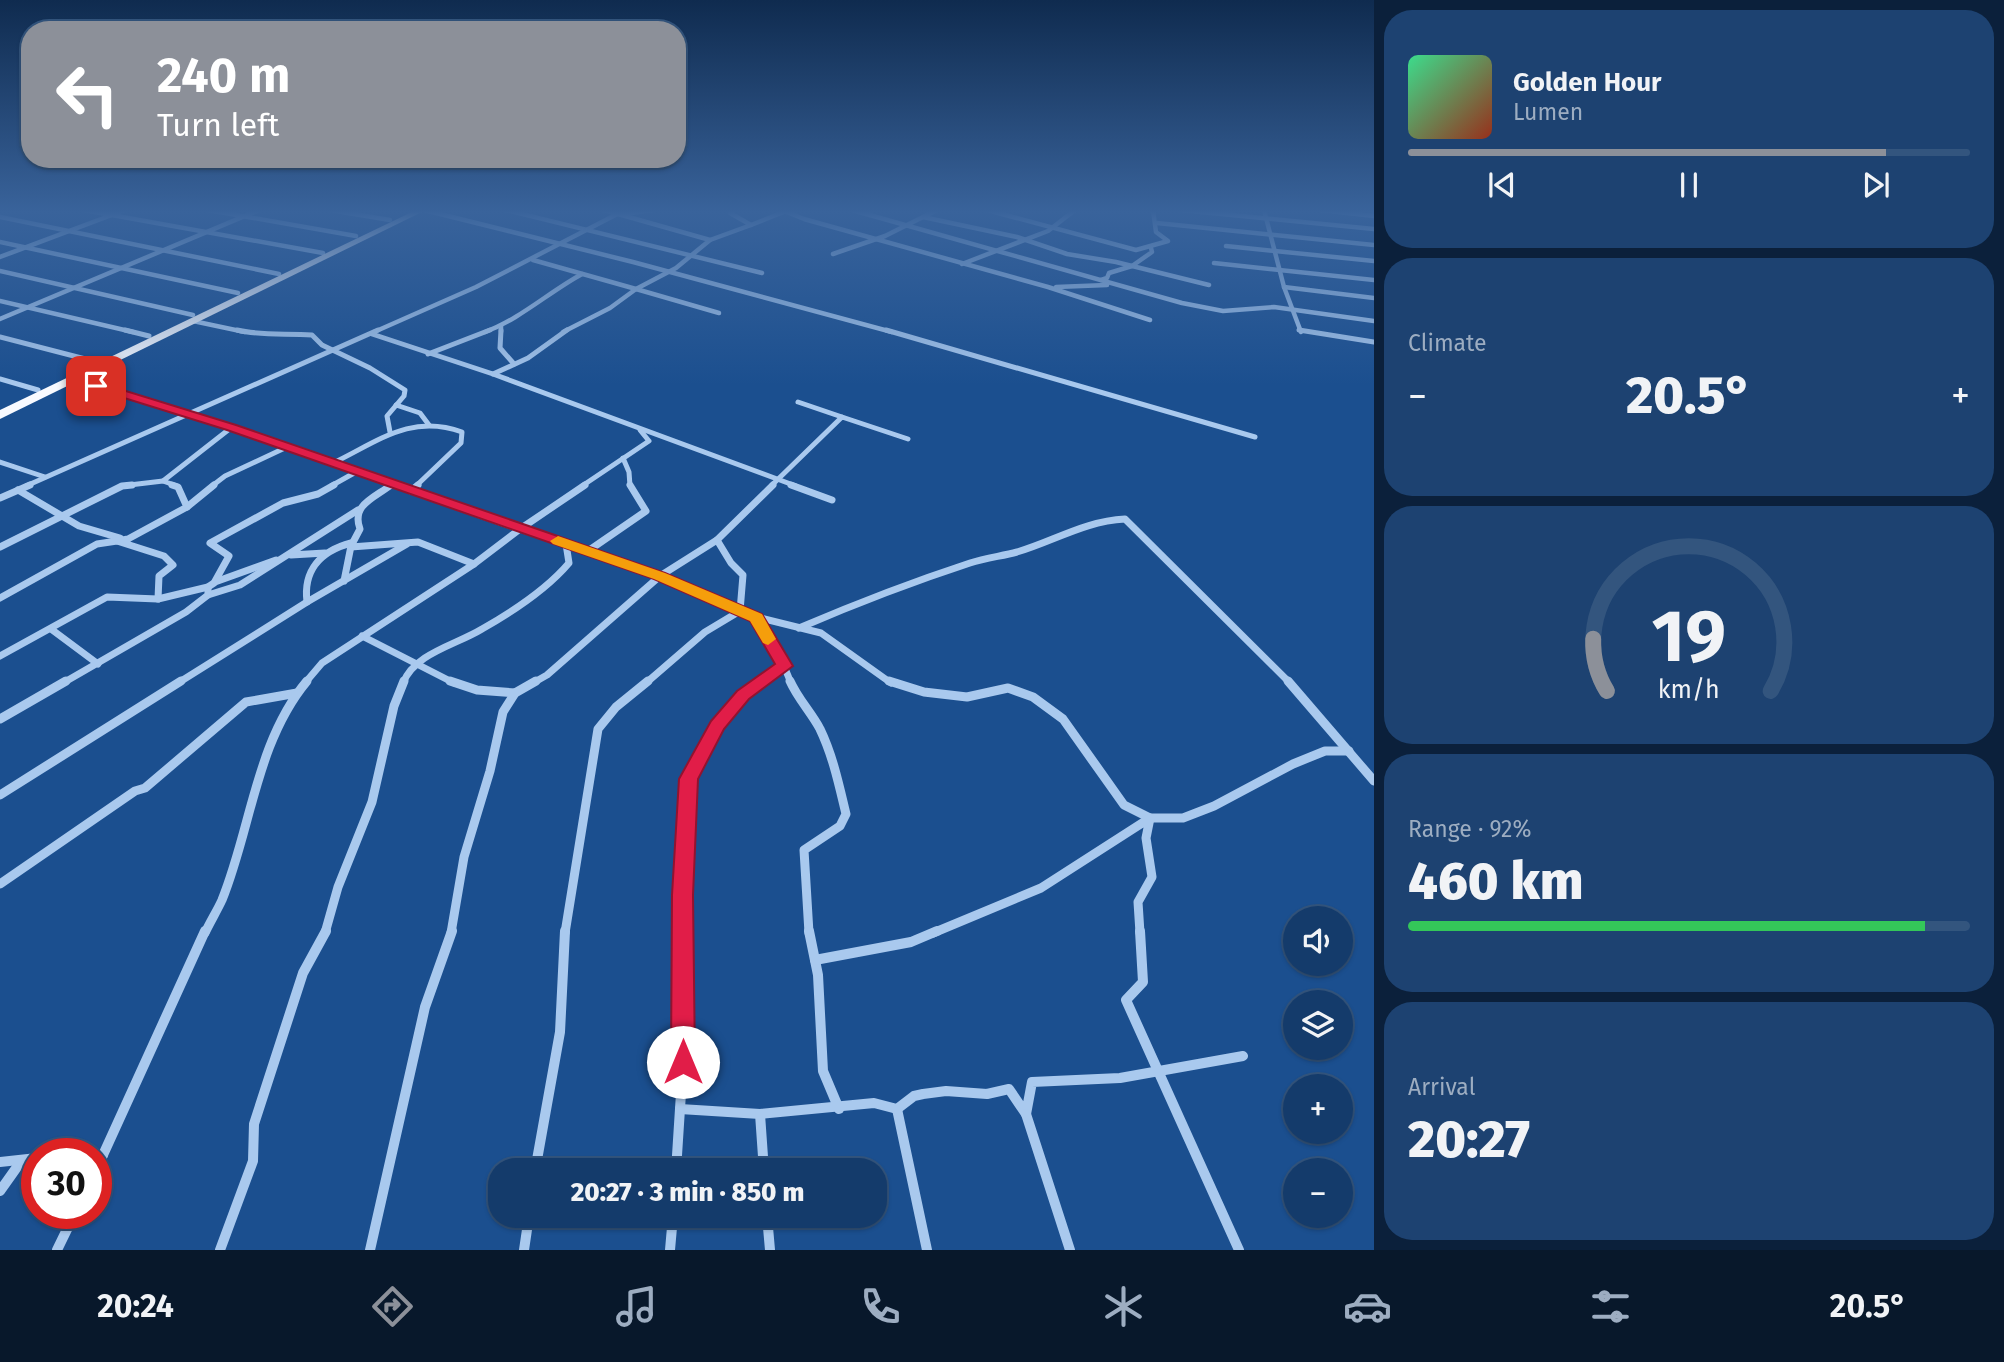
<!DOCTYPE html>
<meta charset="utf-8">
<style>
body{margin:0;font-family:"Fira Sans",sans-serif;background:#1d4271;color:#f1f3f6;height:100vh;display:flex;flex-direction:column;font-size:26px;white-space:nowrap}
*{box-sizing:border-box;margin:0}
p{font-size:23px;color:#9dadc1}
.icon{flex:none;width:38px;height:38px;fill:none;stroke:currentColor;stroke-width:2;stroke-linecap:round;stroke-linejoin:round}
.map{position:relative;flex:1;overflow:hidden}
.panel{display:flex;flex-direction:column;gap:10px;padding:10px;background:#0b203b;width:630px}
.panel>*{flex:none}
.top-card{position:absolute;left:21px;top:21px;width:665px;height:147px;border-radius:28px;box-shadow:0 2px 5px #0004,0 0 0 2px #33557e;background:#8c9099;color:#fff;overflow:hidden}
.buttons{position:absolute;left:1283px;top:906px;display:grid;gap:14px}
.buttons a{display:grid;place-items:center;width:70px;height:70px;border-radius:50%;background:#143b6b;box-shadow:0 2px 5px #0004,0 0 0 2px #33557e;font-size:35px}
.speed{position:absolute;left:21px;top:1138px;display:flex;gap:14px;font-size:35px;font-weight:700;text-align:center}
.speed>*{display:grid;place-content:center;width:91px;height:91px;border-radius:50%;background:#143b6b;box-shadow:0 2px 5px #0004,0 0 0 2px #33557e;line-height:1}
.speed .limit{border:10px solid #d22;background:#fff;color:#111}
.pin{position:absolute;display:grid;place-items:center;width:60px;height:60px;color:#fff;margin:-30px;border-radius:14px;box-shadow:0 4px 10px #0006}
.me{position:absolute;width:77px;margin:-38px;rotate:0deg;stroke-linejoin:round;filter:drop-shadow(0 0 5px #0008)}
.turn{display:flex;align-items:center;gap:24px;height:147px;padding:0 21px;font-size:32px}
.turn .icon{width:91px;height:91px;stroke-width:2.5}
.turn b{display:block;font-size:49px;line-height:60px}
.big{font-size:52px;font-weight:800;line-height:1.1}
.panel .widget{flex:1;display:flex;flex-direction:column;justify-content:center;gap:10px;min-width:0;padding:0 24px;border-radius:28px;background:#1d4271}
.panel .dial{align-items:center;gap:0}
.dial svg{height:182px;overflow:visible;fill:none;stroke:#33557e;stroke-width:7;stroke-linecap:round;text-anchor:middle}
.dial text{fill:#f1f3f6;stroke:none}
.song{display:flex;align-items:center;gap:21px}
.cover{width:84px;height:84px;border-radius:10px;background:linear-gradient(135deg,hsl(150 70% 55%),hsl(10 70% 35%))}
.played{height:7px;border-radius:4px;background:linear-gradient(90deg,#8c9099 85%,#33557e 85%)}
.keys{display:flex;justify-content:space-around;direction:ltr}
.heat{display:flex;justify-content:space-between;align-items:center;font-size:38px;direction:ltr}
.charge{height:10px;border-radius:5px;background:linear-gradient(90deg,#34c759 92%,#33557e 0)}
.trip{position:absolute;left:488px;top:1158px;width:399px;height:70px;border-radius:28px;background:#143b6b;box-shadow:0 2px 5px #0004,0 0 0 2px #33557e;font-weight:800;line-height:70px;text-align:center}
.dock{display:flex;height:112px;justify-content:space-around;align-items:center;background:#08182b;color:#9dadc1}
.dock .icon{width:49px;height:49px}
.dock .selected{color:#8c9099}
.dock b{font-size:32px;color:#f1f3f6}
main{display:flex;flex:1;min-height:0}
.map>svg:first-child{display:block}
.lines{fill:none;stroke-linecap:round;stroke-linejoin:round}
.minor-far4{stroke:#a9c9ee;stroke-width:4.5}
.minor-far3{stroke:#a9c9ee;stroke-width:5}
.minor-far2{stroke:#a9c9ee;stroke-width:7}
.minor-far1{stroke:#a9c9ee;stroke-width:9}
.minor{stroke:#a9c9ee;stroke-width:10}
.trunk{fill:#f8faff;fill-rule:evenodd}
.route{fill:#e11d48;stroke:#92132f;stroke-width:2}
.slow{fill:#f59e0b}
</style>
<main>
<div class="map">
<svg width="1374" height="1250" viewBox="0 0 1374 1250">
<rect width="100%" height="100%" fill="#1b4f8f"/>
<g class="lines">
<g class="minor-far4">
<path d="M84,210L323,253"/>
<path d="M208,210L356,236"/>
<path d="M330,210L390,220"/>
<path d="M424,210L633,262L892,332"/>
<path d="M506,210L762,273"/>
<path d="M782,210L804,219L1048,287L1150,320"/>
<path d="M852,210L1182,303L1223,311L1274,307L1374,321"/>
<path d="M987,210L1136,250L1168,241L1156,232L1153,210"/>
<path d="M1181,210L1374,229"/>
<path d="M1264,210L1284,287L1301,332"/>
<path d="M1320,210L1374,216"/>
<path d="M623,214L654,210"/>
<path d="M0,217L279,274"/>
<path d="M923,217L1017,237L1067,254L1116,262L1209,285"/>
<path d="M1157,223L1374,245"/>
<path d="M751,225L786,211"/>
<path d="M710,240L751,225L730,213L732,210"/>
<path d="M0,242L238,293"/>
<path d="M1226,246L1374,261"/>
<path d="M833,254L885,236L937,210"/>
<path d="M0,257L125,210"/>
<path d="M533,260L636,289L676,268L710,240L604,210"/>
<path d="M1214,263L1374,280"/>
<path d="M962,264L1048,231L1075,210"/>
<path d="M0,271L193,315"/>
<path d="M1101,280L1107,278L1109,273L1132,266L1152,252L1151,248"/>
<path d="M1056,287L1107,285"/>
<path d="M1284,287L1374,298"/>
<path d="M0,301L133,332"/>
<path d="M0,319L259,210"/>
<path d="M193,321L245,332"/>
<path d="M374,332L476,287L625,210"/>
<path d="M485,332C520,319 549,292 582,274"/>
<path d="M501,332V326"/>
<path d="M563,332L610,308L636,289L719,313"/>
</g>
<g class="minor-far3">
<path d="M125,330L149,336"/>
<path d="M237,330C262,336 286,333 312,335L322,345L370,368L405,390L404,396L387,416L390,432"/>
<path d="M501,330L500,348L514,364"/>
<path d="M886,330L1255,437"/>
<path d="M1299,330L1374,342"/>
<path d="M372,334L493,374L796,486"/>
<path d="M0,337L97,362"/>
<path d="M428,354L490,330"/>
<path d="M493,374L528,358L567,330"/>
<path d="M0,379L38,390"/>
<path d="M74,379L232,427L400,486"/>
<path d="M798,402L842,417"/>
<path d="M396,405L420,413L429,425"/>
<path d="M623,458L629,472L630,486"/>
<path d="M0,462L45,477"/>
<path d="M333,463C377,442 411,413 462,432L461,443L416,486"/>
<path d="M26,486L378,330"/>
<path d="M121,486L163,481"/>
<path d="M177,486L163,481L232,427"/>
<path d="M212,486L225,476L287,447"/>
<path d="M331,486L356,472"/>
<path d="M388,486L393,483"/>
<path d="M582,486L649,441L640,430"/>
<path d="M771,486L842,417L908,439"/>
</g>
<g class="minor-far2">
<path d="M791,485L832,500"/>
<path d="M18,490L79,526L120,538"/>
<path d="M411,491L418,485"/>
<path d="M0,498L30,485"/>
<path d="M187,507L214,485"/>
<path d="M520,529L660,576L756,617L784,666L760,683"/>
<path d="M520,529L585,485"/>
<path d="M0,547L122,486L132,485"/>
<path d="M351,547L418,542L474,564"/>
<path d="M588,551L646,511L630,485"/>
<path d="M291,555L325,553"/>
<path d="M344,581L351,546L360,529C351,505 374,498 391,485"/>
<path d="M215,582L276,560"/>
<path d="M208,595L240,585L358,510"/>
<path d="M0,598L97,544L117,541"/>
<path d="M158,599L159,576L173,565L164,556L117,541L128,539L187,507L178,487L172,485"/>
<path d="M307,602C303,570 321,551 351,543"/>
<path d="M756,617L821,633L891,683"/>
<path d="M799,628C855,604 912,582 970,563C986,558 1002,556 1017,552C1054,541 1085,521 1125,519L1290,683"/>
<path d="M51,629L98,664"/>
<path d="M362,636L454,683"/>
<path d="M0,656L107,597L158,599L208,587L214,583L229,556L210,543L283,503L318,494L334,485"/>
<path d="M784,666L791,683"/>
<path d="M63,683L186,612L208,595V587"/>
<path d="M178,683L307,602L407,544"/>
<path d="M305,683L322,663L474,564L520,529L395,485"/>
<path d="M403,683C415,653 456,645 482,629C512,612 547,589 569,563L566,544"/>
<path d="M533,683L547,675L660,576L717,540L773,485"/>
<path d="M646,683L705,632L740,611L743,575L731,563L717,540"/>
</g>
<g class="minor-far1">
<path d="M450,681L477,690L515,693"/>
<path d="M790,681C798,699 811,712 820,729C833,756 839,785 846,814L840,826L804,850L809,933"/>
<path d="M889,681L924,692L967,697L1008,688L1033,697L1063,719L1124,805L1150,818H1183L1214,806L1293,764L1325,751H1349"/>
<path d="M1288,681L1374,781"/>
<path d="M0,719L66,681"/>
<path d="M0,795L181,681"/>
<path d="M0,884L135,791L145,788L246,702L297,693"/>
<path d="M205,933C210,922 217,911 222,900C251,829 256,742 307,681"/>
<path d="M325,933L338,887L372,802L394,706L404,681"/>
<path d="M451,933L464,857L490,771L503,712L515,693L536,681"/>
<path d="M565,933L598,729L616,707L648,681"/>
<path d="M682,933L688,779L717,725L743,695L763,681"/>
<path d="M933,933L1041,888L1150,818L1146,838L1152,877L1138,902L1140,933"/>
</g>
<g class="minor">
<path d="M809,931L818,975L823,1071L839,1109"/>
<path d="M1140,931L1143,982L1126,1000L1239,1250"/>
<path d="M815,960L911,942L937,931"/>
<path d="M680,1109L760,1114L764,1171"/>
<path d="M897,1109L927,1250"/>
<path d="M760,1114L874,1103L897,1109L914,1096L923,1094L946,1091L987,1094L1009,1089L1026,1114L1032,1082L1120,1078L1243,1056"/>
<path d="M1026,1114L1070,1250"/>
<path d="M96,1155H103L205,931"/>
<path d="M0,1162L37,1158"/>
<path d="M96,1169L103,1155"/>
<path d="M535,1171L560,1032L565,931"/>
<path d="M676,1171L683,1062L682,931"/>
<path d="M0,1191L22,1160"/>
<path d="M767,1216L770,1250"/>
<path d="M57,1250L75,1213"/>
<path d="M220,1250L253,1161L254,1124L303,973L326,931"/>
<path d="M370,1250L425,1007L452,931"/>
<path d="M524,1250L529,1216"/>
<path d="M670,1250L673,1216"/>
</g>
<path class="trunk" d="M416,210H426L0,419V410Z"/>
</g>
<linearGradient id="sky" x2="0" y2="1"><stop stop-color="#0f2b4f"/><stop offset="0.55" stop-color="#39639b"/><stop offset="1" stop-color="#39639b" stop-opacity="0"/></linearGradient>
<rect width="1374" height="385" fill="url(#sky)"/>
<path class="route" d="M92,383H100L236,425L665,573L762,614L793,666L749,699L724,729L698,779L693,895L695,1062L692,1070L683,1074L675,1070L671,1062L672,895L679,779L711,721L737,691L775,664L750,621L654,579L227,430L92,388Z"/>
<path class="slow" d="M558,536L665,573L762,614L776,639L768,645L763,643L750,621L654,579L553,544L550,541Z"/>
</svg>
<div class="buttons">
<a><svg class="icon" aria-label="sound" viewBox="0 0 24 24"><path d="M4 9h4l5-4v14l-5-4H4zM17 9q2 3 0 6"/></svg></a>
<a><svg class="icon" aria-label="layers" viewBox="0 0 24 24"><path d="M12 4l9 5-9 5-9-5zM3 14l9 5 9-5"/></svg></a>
<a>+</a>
<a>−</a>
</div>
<div class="speed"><div class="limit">30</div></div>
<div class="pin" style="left:96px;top:386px;background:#d93025"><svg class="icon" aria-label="arrive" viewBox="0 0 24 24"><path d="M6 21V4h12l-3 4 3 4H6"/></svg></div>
<svg class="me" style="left:683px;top:1062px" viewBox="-20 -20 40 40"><circle r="19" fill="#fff"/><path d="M0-13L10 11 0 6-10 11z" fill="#e11d48"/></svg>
<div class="trip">20:27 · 3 min · 850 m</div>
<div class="top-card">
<div class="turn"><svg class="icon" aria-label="left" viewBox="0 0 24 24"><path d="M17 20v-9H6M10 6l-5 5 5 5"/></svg><div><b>240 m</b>Turn left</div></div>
</div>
</div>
<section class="panel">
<div class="widget">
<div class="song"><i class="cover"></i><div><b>Golden Hour</b><p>Lumen</p></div></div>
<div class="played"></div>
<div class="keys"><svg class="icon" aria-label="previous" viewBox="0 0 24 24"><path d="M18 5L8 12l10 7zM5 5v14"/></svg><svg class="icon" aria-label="pause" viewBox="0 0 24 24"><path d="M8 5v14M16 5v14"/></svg><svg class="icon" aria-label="next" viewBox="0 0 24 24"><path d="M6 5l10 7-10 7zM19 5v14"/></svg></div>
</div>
<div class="widget"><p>Climate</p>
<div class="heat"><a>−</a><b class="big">20.5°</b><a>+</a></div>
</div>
<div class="widget dial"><svg viewBox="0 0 100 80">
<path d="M14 69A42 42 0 1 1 86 69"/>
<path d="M14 69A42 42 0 0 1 8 46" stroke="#8c9099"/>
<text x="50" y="56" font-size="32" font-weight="700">19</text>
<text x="50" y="72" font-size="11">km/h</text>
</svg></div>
<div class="widget"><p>Range · 92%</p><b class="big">460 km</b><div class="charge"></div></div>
<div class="widget"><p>Arrival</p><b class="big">20:27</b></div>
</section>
</main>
<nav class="dock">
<b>20:24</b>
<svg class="icon selected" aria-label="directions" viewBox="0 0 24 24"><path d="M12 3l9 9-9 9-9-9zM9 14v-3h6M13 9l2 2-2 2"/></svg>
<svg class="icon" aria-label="music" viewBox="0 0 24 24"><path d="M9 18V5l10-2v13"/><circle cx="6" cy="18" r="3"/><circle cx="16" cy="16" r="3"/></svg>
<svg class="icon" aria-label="phone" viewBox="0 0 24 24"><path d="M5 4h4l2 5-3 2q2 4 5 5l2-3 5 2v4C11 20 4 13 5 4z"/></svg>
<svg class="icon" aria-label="climate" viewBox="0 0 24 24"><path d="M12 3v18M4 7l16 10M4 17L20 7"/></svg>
<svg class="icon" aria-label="car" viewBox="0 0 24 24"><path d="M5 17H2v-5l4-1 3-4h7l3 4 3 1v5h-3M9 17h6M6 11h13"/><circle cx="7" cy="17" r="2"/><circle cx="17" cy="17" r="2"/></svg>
<svg class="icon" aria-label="filters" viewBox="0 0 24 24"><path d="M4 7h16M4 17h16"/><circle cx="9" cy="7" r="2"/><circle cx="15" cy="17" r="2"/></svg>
<b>20.5°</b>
</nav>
